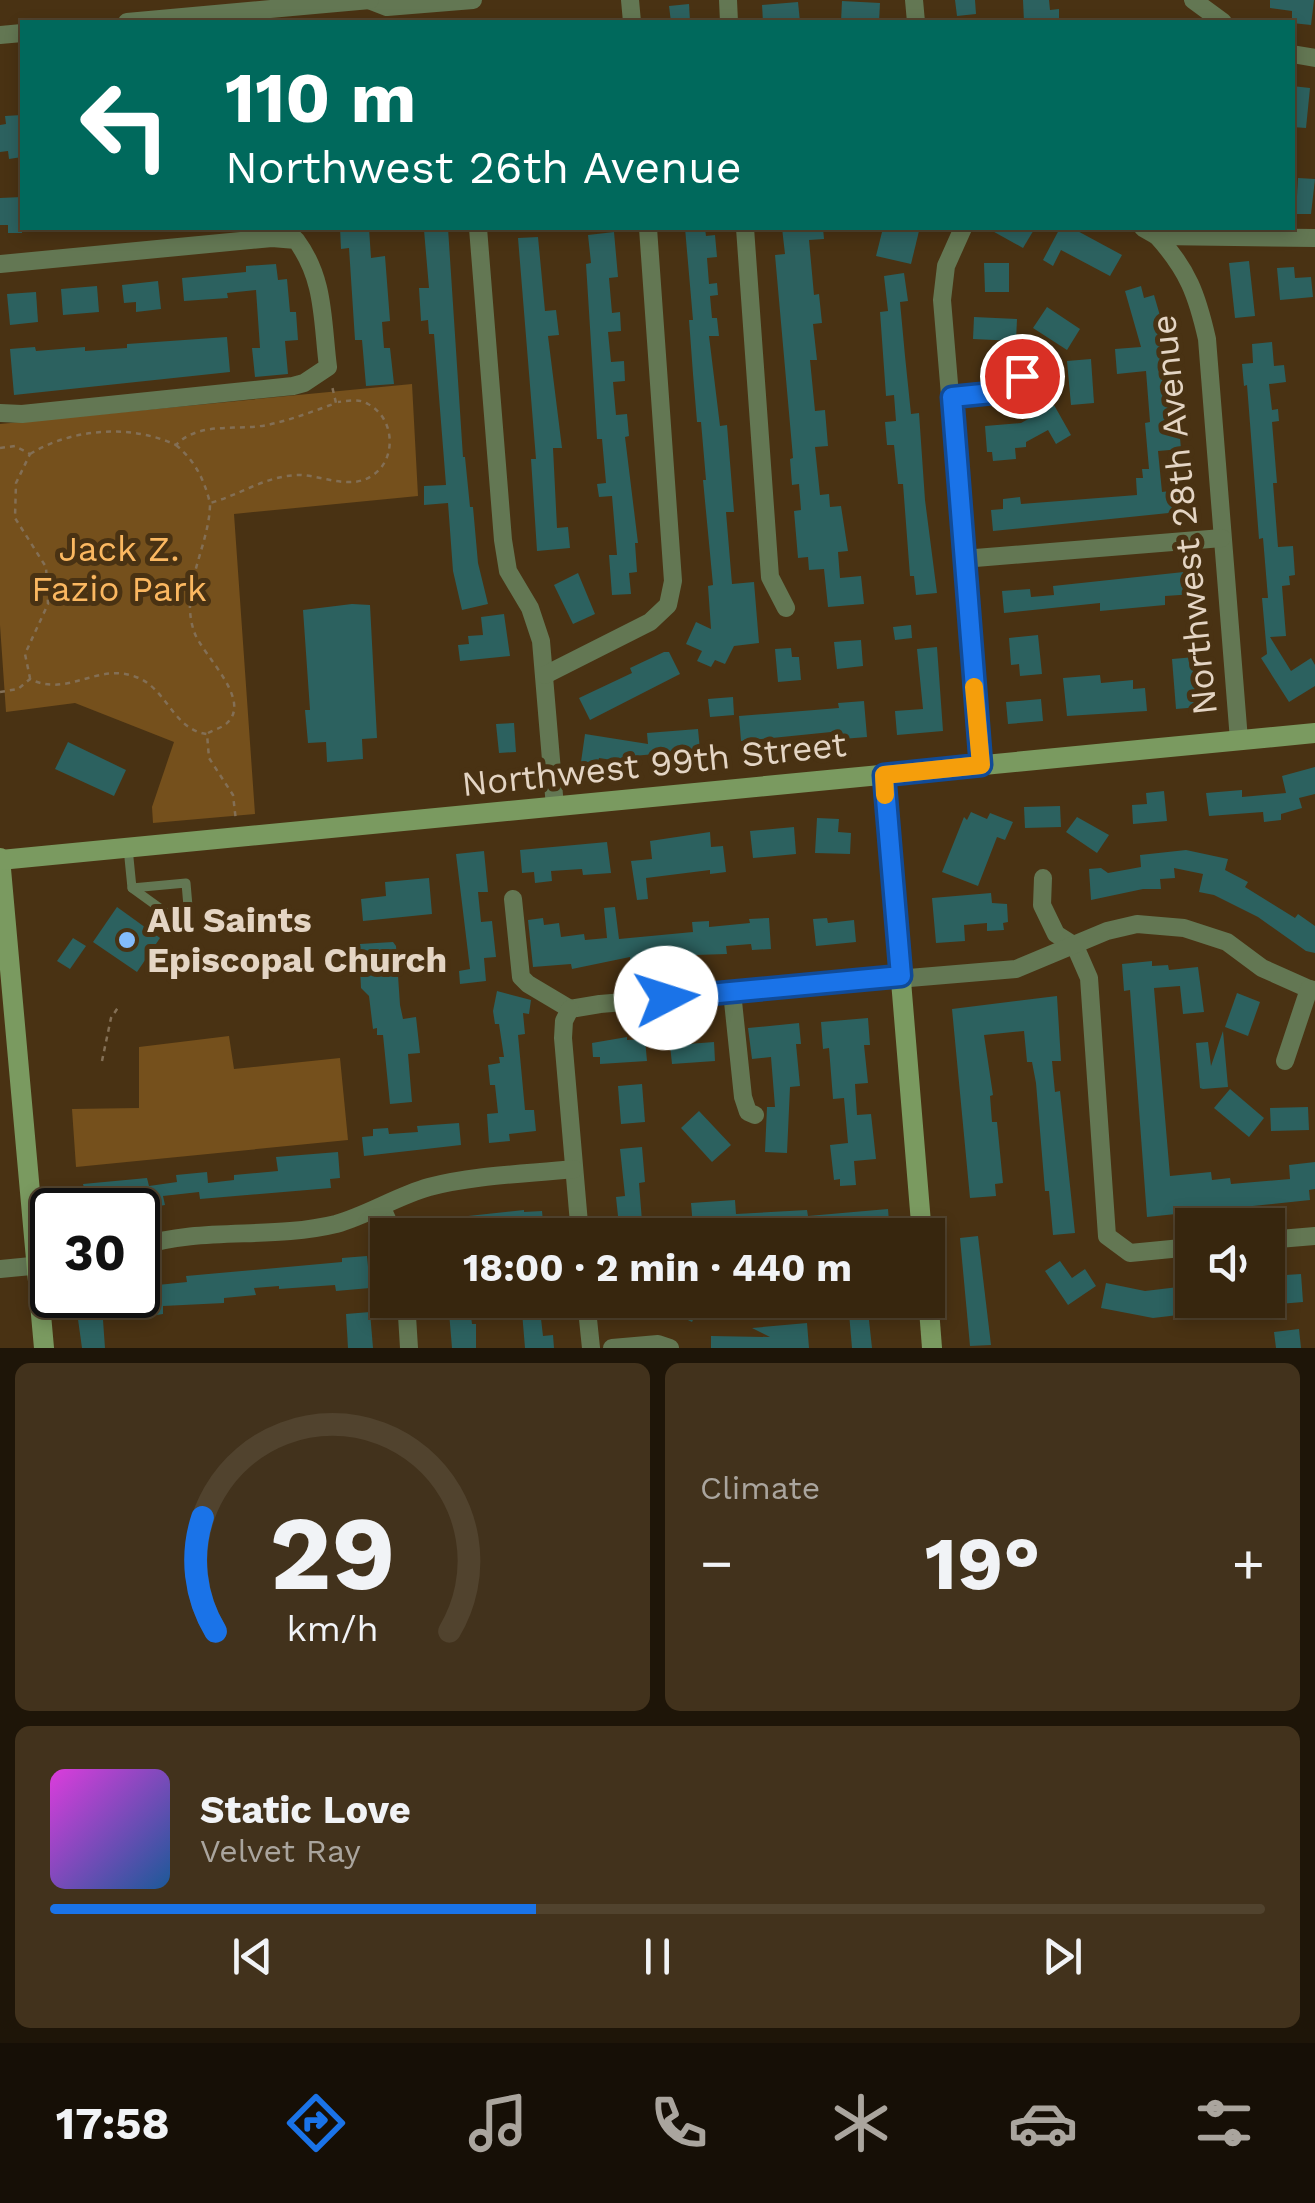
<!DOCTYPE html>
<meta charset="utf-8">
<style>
body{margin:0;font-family:"Work Sans",sans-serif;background:#42321c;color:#f1f3f6;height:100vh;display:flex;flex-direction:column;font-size:38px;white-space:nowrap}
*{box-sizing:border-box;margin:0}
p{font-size:32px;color:#aaa59e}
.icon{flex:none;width:55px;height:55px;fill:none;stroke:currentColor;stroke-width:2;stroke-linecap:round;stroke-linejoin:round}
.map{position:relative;height:1348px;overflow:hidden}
.details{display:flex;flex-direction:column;gap:15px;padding:15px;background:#1e1508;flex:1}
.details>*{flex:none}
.hud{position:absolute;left:20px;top:20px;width:1275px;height:210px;border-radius:0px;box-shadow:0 5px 15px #0003,0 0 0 2px #51432e;background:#00695c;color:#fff;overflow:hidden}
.fabs{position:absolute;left:1175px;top:1208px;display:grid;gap:20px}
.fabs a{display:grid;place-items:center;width:110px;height:110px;border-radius:0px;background:#37260e;box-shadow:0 5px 15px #0003,0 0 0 2px #51432e;font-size:50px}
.speed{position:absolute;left:30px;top:1188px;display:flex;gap:20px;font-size:50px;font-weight:700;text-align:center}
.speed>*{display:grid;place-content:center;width:130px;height:130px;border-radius:50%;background:#37260e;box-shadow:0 5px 15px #0003,0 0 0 2px #51432e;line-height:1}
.speed .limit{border:5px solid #111;border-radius:15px;background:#fff;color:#111}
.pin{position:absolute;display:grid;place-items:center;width:85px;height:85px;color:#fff;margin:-42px;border:5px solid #fff;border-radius:50%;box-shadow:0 2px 10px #0007}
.me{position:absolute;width:110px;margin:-55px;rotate:85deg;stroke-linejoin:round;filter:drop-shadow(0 0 8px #0008)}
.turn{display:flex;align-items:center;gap:35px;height:210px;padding:0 40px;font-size:45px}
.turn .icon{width:130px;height:130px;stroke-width:2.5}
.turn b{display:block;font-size:70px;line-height:85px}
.big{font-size:75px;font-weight:700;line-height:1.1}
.details .card{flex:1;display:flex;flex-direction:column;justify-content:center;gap:15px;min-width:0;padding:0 35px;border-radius:15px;background:#42321c}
.details .dial{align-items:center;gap:0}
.dial svg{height:260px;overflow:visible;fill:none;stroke:#51432e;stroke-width:7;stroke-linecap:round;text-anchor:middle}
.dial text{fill:#f1f3f6;stroke:none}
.song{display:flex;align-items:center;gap:30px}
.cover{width:120px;height:120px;border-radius:15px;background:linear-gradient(135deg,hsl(300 70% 55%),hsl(210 70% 35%))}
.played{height:10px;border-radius:5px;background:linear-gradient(90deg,#1a73e8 40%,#51432e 40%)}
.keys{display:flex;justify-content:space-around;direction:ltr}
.heat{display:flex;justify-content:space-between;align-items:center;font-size:55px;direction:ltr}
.details .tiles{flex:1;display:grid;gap:15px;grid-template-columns:1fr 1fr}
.card:last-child{grid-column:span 2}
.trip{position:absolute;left:370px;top:1218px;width:575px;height:100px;border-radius:0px;background:#37260e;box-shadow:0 5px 15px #0003,0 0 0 2px #51432e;font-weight:700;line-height:100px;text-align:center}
.menu{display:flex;height:160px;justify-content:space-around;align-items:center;background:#160f06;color:#aaa59e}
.menu .icon{width:70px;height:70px}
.menu .on{color:#1a73e8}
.menu b{font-size:45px;color:#f1f3f6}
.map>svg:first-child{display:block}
.green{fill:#75501c}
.building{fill:#2c615f}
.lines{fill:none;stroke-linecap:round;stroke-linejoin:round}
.path{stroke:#836f55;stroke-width:2.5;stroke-dasharray:5 5;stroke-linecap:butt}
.lane{stroke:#637753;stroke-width:9}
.street{stroke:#637753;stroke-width:18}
.secondary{stroke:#7a9a60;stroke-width:20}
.route-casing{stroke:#114b97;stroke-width:25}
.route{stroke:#1a73e8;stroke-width:18}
.slow{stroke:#f59e0b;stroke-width:18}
.poi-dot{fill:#83bcfb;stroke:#493213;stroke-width:4}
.labels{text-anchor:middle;stroke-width:10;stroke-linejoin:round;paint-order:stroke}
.street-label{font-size:35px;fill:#e4d5c4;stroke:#493213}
.park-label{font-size:35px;fill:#fbb861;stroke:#493213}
.poi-label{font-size:35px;font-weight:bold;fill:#e4d5c4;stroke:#493213;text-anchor:start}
</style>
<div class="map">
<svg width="1315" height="1348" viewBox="0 0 1315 1348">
<rect width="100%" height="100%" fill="#493213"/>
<g class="green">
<path d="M412,384L418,496L234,514L255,814L153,823L152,807L174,742L75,703L6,712L0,625V424Z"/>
<path d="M229,1036L234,1069L340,1058L348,1140L76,1167L72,1109L139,1108V1047Z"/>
</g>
<g class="building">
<path d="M955,0H975L976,14L957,16Z"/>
<path d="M1023,0H1049L1050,10L1059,9V22H1024Z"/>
<path d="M1270,0H1314L1311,25L1292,23V11L1270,8Z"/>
<path d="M842,1L880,3L879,22H841Z"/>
<path d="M798,2L800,22H763L762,5Z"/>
<path d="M689,4L690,22H671L669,6Z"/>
<path d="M1292,86L1310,88L1306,128L1292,127Z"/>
<path d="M22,115V157L9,159L8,151L0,152V125L6,124L5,116Z"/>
<path d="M1298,178L1315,179L1311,214H1296Z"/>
<path d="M22,197V233H8V225H0V198Z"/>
<path d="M340,228H369L371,258L385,256L390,321L382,322L384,348H390L394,384L366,386L362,340H355L349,248L341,249Z"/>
<path d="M448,228L463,457H465L470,507H473L478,563L488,604L462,610L453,571L448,503L424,505V486L446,485L434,334H429L428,320L421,321L419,288H429L424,230Z"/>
<path d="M685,228H705L706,236L715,235L717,257L707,258L709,284L717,283L718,295L710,296L712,318H717L719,336H709L720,426L727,425L734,512H726L732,584L754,582L759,643L734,646L725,664L715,660L711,667L697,661L702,651L686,644L696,622L711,629L708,586L713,585L703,480H706L701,422H697L693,374L689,320H693Z"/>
<path d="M782,228H823L824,239L809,240L814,295L819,294L822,323L813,324L817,360H810L815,411L825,410L828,446L815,447L820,495L829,494L830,507L841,506L848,551L838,552L840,578L861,576L864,604L828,607L824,569L809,570L808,557L798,558L794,511L801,510L799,484L792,485L790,459L793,458L775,255L785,254Z"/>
<path d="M883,228L919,231L911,264L876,256Z"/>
<path d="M987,228H1035L1023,248Z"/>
<path d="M1060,228H1072L1122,255L1110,276L1061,250L1053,266L1043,260Z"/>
<path d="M614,232L618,277L609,278L612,313L620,312L621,331L608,332L611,362L624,361L625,381L613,382L616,415L627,414L629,436L625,437L638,543H635L637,572L629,573L631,594L612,595L609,555H617L612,496L599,497L597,484L606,483L602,439H597L586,264L591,263L588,235Z"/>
<path d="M538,237L545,311L556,310L559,335L548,336L562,448H553L557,528L568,527L570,548L537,551L531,459H536L518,238Z"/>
<path d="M1249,261L1255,316L1235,318L1229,263Z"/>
<path d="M984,263H1009V292H985Z"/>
<path d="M276,264L278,280L287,279L290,312H296L298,340L285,341L288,374L255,377L252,348H260L256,290L227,293L228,298L184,301L182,278L246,272V266Z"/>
<path d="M1294,267L1295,278L1311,277L1313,297L1280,300L1277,268Z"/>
<path d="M904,273L908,301L900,302L905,356L911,414L919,413L925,500L937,593L916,595L914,576H910L903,484H898L894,445H887L885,422L896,421L894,395L886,396L880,312L888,311L884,276Z"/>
<path d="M158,281L161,309L136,312V302L124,303L122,285Z"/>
<path d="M97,286L99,312L63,315L61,289Z"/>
<path d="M1141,286L1144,298L1154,295L1163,326L1168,325L1173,350L1175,370L1164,371L1166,393L1176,392L1181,449L1158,451L1162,492L1186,489L1188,511L993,531L991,510L1003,509V499L1020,497L1021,504L1137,495L1136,478H1143L1142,469H1149L1145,423L1150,422L1146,371L1117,374L1115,349L1141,347L1125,291Z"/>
<path d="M36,292L38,322L10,325L7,294Z"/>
<path d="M1047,307L1080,329L1067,350L1033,328Z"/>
<path d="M974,317L1017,319L1016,341L973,339Z"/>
<path d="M227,337L230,372L14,395L10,349L35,347L36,351L85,347V351L127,348V344Z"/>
<path d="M1272,342L1274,366L1284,365L1286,382L1269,384L1272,410L1278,409L1279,421L1272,422L1277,483H1273L1278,547L1293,546L1295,575L1289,576L1290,585L1282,586L1286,636L1270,637L1291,671L1311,658L1315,665V686L1289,702L1261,658L1267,654L1262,598H1268L1263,538L1259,539L1247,385L1244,386L1242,364L1253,363L1252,344Z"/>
<path d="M1091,359L1094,403L1071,405L1067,361Z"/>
<path d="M1054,405L1071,435L1056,444L1048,430L1026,442V447L1015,448L1016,459L993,461L992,452H987L985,426L1021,423Z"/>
<path d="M1193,571L1195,594L1165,596V605L1100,611V603L1004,613L1002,591L1030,589L1031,597L1054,595L1053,586Z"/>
<path d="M578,573L595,614L573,624L554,585Z"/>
<path d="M352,604L370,605L377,738L362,739L363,759L327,762L326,742L308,743L305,710H310L303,610Z"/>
<path d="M504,614L510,656L460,661L458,645L469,644L468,636L483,635L481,617Z"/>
<path d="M911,625L912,638L895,640L893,627Z"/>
<path d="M1038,635L1042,674L1020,676L1019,664L1011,665L1009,638Z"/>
<path d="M861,640L863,666L837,669L834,642Z"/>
<path d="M937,647L943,731L897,735L895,711L923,709L917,649Z"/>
<path d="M791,648L792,657H799L801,680L778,682L775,649Z"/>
<path d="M664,652H669L680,674L590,720L579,698L632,673L630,668Z"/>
<path d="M1195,657L1199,707L1176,709L1172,659Z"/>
<path d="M1100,675L1101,683L1133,680V689L1145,688L1147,711L1067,716L1063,678Z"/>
<path d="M733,697L734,715L710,717L708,699Z"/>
<path d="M1041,699L1043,721L1008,724L1006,702Z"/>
<path d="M864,701L867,737L842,739L841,731L741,741L739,716L839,708L838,703Z"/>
<path d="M514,723L516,752L499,753L496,724Z"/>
<path d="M698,729L700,750L633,756L632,763L599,758L598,765L581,762L585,734L648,744L647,733Z"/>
<path d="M68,742L126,770L114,796L55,769Z"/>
<path d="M1315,767V794L1299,798L1302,808L1281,814V820L1264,822L1263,812L1209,816L1206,793L1242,790V797L1286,793L1282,776Z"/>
<path d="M1164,791L1167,821L1133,824L1132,805L1147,804L1146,793Z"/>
<path d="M1060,806L1061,827L1025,828L1024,807Z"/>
<path d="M971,812L987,819L990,813L1013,822L1005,840L997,837L978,886L942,872L964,817L967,820Z"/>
<path d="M1077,817L1109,835L1097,853L1066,832Z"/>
<path d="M817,818L839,819L838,832L851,833L850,854L815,853Z"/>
<path d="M794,827L796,854L753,858L750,831Z"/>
<path d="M710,832L711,847L723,846L726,872L710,874V870L646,878L648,899L637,900L631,861L652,859L650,841Z"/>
<path d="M607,842L611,873L583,875L582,869L551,871L552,881L535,883L534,872L522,873L520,850Z"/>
<path d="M1186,850L1228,859L1225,870L1248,882L1245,887L1295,918L1298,914L1315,926V953L1306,951L1258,917L1214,895L1199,892L1203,874L1174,868L1175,878L1160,879L1161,889H1143L1091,900L1089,869L1101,868L1108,873L1141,867L1140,855Z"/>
<path d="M484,851L488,892H478L481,922L492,921L496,957L484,958L486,981L460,984L459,971L470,969L456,854Z"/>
<path d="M429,878L432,914L363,921L361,899L386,896L385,882Z"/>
<path d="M991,893L992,903L1007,904L1008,922L1003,923L1004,930L987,931V923L964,925L965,941L936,943L932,898Z"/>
<path d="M117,907L160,938L137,972L93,942Z"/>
<path d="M615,907L619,939L693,932L692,922L709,921V927L750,923L749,919L769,918L771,949L752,950L751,944L726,946L727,954L695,955L637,963L630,962V957L572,969L571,964L533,967L528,920L543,918L544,925L559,923L561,937L584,934L585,940L607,938L604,908Z"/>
<path d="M827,918L828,923L854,920L856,942L816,946L813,919Z"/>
<path d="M73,938L86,946L70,969L57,961Z"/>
<path d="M393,942L396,946L400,1005L403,1019L416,1017L420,1053L408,1054L412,1102L390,1104L383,1035H377V1028L373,1029L369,996L361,988L359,948L360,944Z"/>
<path d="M1152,961V966L1168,965L1169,970L1198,967L1204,1012L1183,1014L1180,986L1154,988L1170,1176L1211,1172L1212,1180L1230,1178L1231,1184L1290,1179L1289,1165L1315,1162V1189L1309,1190L1310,1200L1147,1217L1130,990L1124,991L1122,964Z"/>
<path d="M497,991L531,1000L529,1014L523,1013L525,1034L518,1035L525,1110H534L536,1131L509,1134L510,1141L489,1143L487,1114L498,1113L495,1085H490L488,1065L500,1063L499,1057H504L499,1024H495L493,1011Z"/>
<path d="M1237,993L1260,1002L1248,1036L1225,1027Z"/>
<path d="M1057,996L1061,1061H1052L1055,1092L1060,1091L1075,1233L1053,1235L1049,1191H1045L1036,1083L1032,1062H1027L1024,1031L984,1035L993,1095L990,1096L992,1122H997L1003,1183L995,1184L996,1196L970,1198L952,1009Z"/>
<path d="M868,1018L870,1045H864L868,1083L855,1084L857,1115L871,1114L876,1159L854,1161L856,1185L840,1186V1179L834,1180L830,1145L848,1143L844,1098L833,1099L829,1048L823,1049L821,1022Z"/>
<path d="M799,1023L801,1044H796L800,1086L790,1087L787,1153L765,1152L767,1107H775L771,1057L752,1059L748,1028Z"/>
<path d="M1223,1031L1228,1087L1203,1089L1200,1088L1196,1043L1208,1042L1211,1066Z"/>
<path d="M687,1034L688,1044L714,1042L715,1061L672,1064L669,1036Z"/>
<path d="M627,1037V1040L645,1039L647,1061L600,1064V1057H593L592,1043Z"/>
<path d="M642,1084L645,1122L621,1124L618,1086Z"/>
<path d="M1230,1089L1264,1118L1249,1137L1214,1108Z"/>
<path d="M1308,1107L1309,1130L1271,1131L1270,1108Z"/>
<path d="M699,1111L731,1145L712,1162L681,1128Z"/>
<path d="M459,1123L461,1145L364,1156L362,1137L373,1136V1129L388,1128L389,1134L418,1132L417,1126Z"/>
<path d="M642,1147L645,1182L639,1183L642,1221H651L652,1235H620L616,1197L625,1196L620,1149Z"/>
<path d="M338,1152L340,1178L330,1179L331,1188L200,1199L199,1192L163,1196L165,1205L135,1210H66L64,1190L84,1188L83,1184L147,1178L149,1186L177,1182L176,1175L207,1172L208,1183L234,1180V1175L278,1171L276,1157Z"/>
<path d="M735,1200L736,1214L807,1210L808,1216L888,1209L890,1234L716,1235V1225L693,1227L691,1203Z"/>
<path d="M524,1210V1212L542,1211L544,1232L441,1235L440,1219Z"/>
<path d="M978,1236L991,1345L970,1346L960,1238Z"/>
<path d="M367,1256L370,1288L336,1291L335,1285L279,1289V1286L254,1288L256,1295L224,1298V1303L163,1306V1314L150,1316L149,1308L125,1310L117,1313V1319L103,1320L105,1348H82L75,1298L138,1295V1287L187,1282L186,1276L342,1262V1258Z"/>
<path d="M1060,1261L1072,1278L1085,1269L1096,1286L1068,1305L1045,1271Z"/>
<path d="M1301,1274L1303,1302L1268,1305V1276Z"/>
<path d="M1106,1283L1145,1291L1187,1286V1292L1192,1291V1300H1203L1204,1312L1153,1318L1101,1308Z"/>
<path d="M448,1300H469L472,1324H476V1348H452Z"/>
<path d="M632,1300H702L692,1322L667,1310L664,1317Z"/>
<path d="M1231,1300H1245L1247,1314L1232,1315Z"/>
<path d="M540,1310L543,1336L553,1335L554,1348H525L522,1312Z"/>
<path d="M868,1311L872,1348H852L849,1313Z"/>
<path d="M370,1312L373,1348H348L346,1314Z"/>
<path d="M807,1323L809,1348H711V1336L770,1337L752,1328Z"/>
<path d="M1299,1329L1301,1348H1276L1274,1332Z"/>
</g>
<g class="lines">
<g class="path">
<path d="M176,445C195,461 204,479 210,503C240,495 265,476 298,475C322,475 351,491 373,475C397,459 395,418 368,404C359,398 347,401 338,402"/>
<path d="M0,448L15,446L30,454L16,483L15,518L46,567L48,604L25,654L30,678"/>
<path d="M30,454C73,428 131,424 176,445C199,421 237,431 267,425C291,420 314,411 336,403L332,386"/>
<path d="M0,692L18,689L30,679C67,698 98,662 136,677C167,688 173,730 207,734L209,758L233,795L236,821"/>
<path d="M208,733C214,730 224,727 228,722C251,699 204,656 195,634C178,590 209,548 210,505"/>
<path d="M102,1061L111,1018L119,1006"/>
</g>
<g class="lane">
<path d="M128,848L132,888L186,883L190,930"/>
<path d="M132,888L190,930"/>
</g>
<g class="street">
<path d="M369,0L387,7L473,0"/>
<path d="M630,0L632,22"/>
<path d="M728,0L729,22"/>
<path d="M914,0L916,22"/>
<path d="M1193,0L1223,22"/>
<path d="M127,22L370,0"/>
<path d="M0,35L22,33"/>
<path d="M1292,54L1315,58"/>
<path d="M478,228L503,540L508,571L530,608L541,641L555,807"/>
<path d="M745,228L770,577L786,608"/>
<path d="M963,228L946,266L942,300L981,765"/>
<path d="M1143,228L1157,236L1315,238"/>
<path d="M1157,236C1188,270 1197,295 1207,339L1239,740"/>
<path d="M0,264L272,238L296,240C325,279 322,320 328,367L304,383L293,386L22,414L0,413"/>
<path d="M952,397L991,393L1022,377"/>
<path d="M963,559L1222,538"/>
<path d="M545,675L650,622L668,605L673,581L648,228"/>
<path d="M1043,878L1042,905L1056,934L1075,946L1089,978L1107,1236L1130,1253L1192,1247"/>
<path d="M513,899L521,977L528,984L570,1009"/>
<path d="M732,992L743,1097L748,1112L755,1115"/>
<path d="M570,1009L600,1004L1016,969L1107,931L1137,924L1184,928L1227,942L1262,968L1309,989"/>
<path d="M570,1009L564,1021L563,1038L580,1235"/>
<path d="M1285,1061L1309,989L1315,990"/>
<path d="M382,1208L394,1235"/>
<path d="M1268,1240L1315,1236"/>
<path d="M138,1247C201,1226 271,1240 336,1224C368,1215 397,1196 429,1187C475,1175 526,1174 574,1169"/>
<path d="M0,1269L52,1264"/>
<path d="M406,1300L409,1348"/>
<path d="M586,1300L591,1348"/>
<path d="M612,1348L658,1344L670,1348"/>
</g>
<g class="secondary">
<path d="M884,775L922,1235"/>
<path d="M0,858L44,1348"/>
<path d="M0,860L1315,733"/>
<path d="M928,1296L932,1348"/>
</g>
</g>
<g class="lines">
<defs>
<path id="route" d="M666,998L901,976L884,775L981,765L952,397L992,393L1022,376"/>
</defs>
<use href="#route" class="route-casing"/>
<use href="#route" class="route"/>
<path class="slow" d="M885,795L884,775L981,765L974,687"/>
</g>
<circle class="poi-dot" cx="127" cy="940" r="10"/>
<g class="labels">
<g class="street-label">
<text transform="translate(1184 515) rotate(-96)" y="12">Northwest 28th Avenue</text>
<text transform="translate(654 764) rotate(-6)" y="12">Northwest 99th Street</text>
</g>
<g class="park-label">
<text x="119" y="561">Jack Z.<tspan x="119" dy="40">Fazio Park</tspan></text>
</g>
<g class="poi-label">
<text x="147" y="932">All Saints<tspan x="147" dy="40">Episcopal Church</tspan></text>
</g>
</g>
</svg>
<div class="fabs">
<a><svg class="icon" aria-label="sound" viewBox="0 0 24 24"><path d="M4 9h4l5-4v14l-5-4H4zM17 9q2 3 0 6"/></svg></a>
</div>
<div class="speed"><div class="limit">30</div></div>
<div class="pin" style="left:1022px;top:376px;background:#d93025"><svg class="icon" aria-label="arrive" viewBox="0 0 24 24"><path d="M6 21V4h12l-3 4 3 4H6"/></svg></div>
<svg class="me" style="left:666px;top:998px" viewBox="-20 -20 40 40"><circle r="19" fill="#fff"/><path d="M0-13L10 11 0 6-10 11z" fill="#1a73e8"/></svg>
<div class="trip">18:00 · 2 min · 440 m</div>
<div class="hud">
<div class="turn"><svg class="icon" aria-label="left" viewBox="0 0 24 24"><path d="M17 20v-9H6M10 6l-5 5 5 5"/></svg><div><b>110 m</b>Northwest 26th Avenue</div></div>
</div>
</div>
<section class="details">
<div class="tiles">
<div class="card dial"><svg viewBox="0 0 100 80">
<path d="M14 69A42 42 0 1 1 86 69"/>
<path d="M14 69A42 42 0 0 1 10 34" stroke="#1a73e8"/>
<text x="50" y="56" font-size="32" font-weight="700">29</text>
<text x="50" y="72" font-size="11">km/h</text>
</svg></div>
<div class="card"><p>Climate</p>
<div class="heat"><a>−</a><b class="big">19°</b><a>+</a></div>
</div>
<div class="card">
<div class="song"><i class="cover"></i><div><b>Static Love</b><p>Velvet Ray</p></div></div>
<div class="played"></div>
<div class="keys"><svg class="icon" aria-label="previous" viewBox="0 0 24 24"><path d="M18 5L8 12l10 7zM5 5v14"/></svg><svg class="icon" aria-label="pause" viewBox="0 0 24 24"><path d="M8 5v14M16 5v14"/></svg><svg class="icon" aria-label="next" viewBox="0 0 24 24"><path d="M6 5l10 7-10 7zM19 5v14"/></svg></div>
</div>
</div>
</section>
<nav class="menu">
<b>17:58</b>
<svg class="icon on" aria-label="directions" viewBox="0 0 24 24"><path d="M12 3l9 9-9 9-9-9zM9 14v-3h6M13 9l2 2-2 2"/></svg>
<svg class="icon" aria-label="music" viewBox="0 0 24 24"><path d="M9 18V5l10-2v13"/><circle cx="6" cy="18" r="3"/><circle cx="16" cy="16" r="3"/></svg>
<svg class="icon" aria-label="phone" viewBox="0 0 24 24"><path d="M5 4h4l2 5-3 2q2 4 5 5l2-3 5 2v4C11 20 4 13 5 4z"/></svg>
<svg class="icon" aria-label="climate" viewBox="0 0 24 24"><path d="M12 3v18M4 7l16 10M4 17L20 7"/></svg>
<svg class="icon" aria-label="car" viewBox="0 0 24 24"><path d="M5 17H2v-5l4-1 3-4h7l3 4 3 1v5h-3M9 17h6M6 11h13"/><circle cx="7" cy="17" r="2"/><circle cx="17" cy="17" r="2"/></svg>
<svg class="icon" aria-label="filters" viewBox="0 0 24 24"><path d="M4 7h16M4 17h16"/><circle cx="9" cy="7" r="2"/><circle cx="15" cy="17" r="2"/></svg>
</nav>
